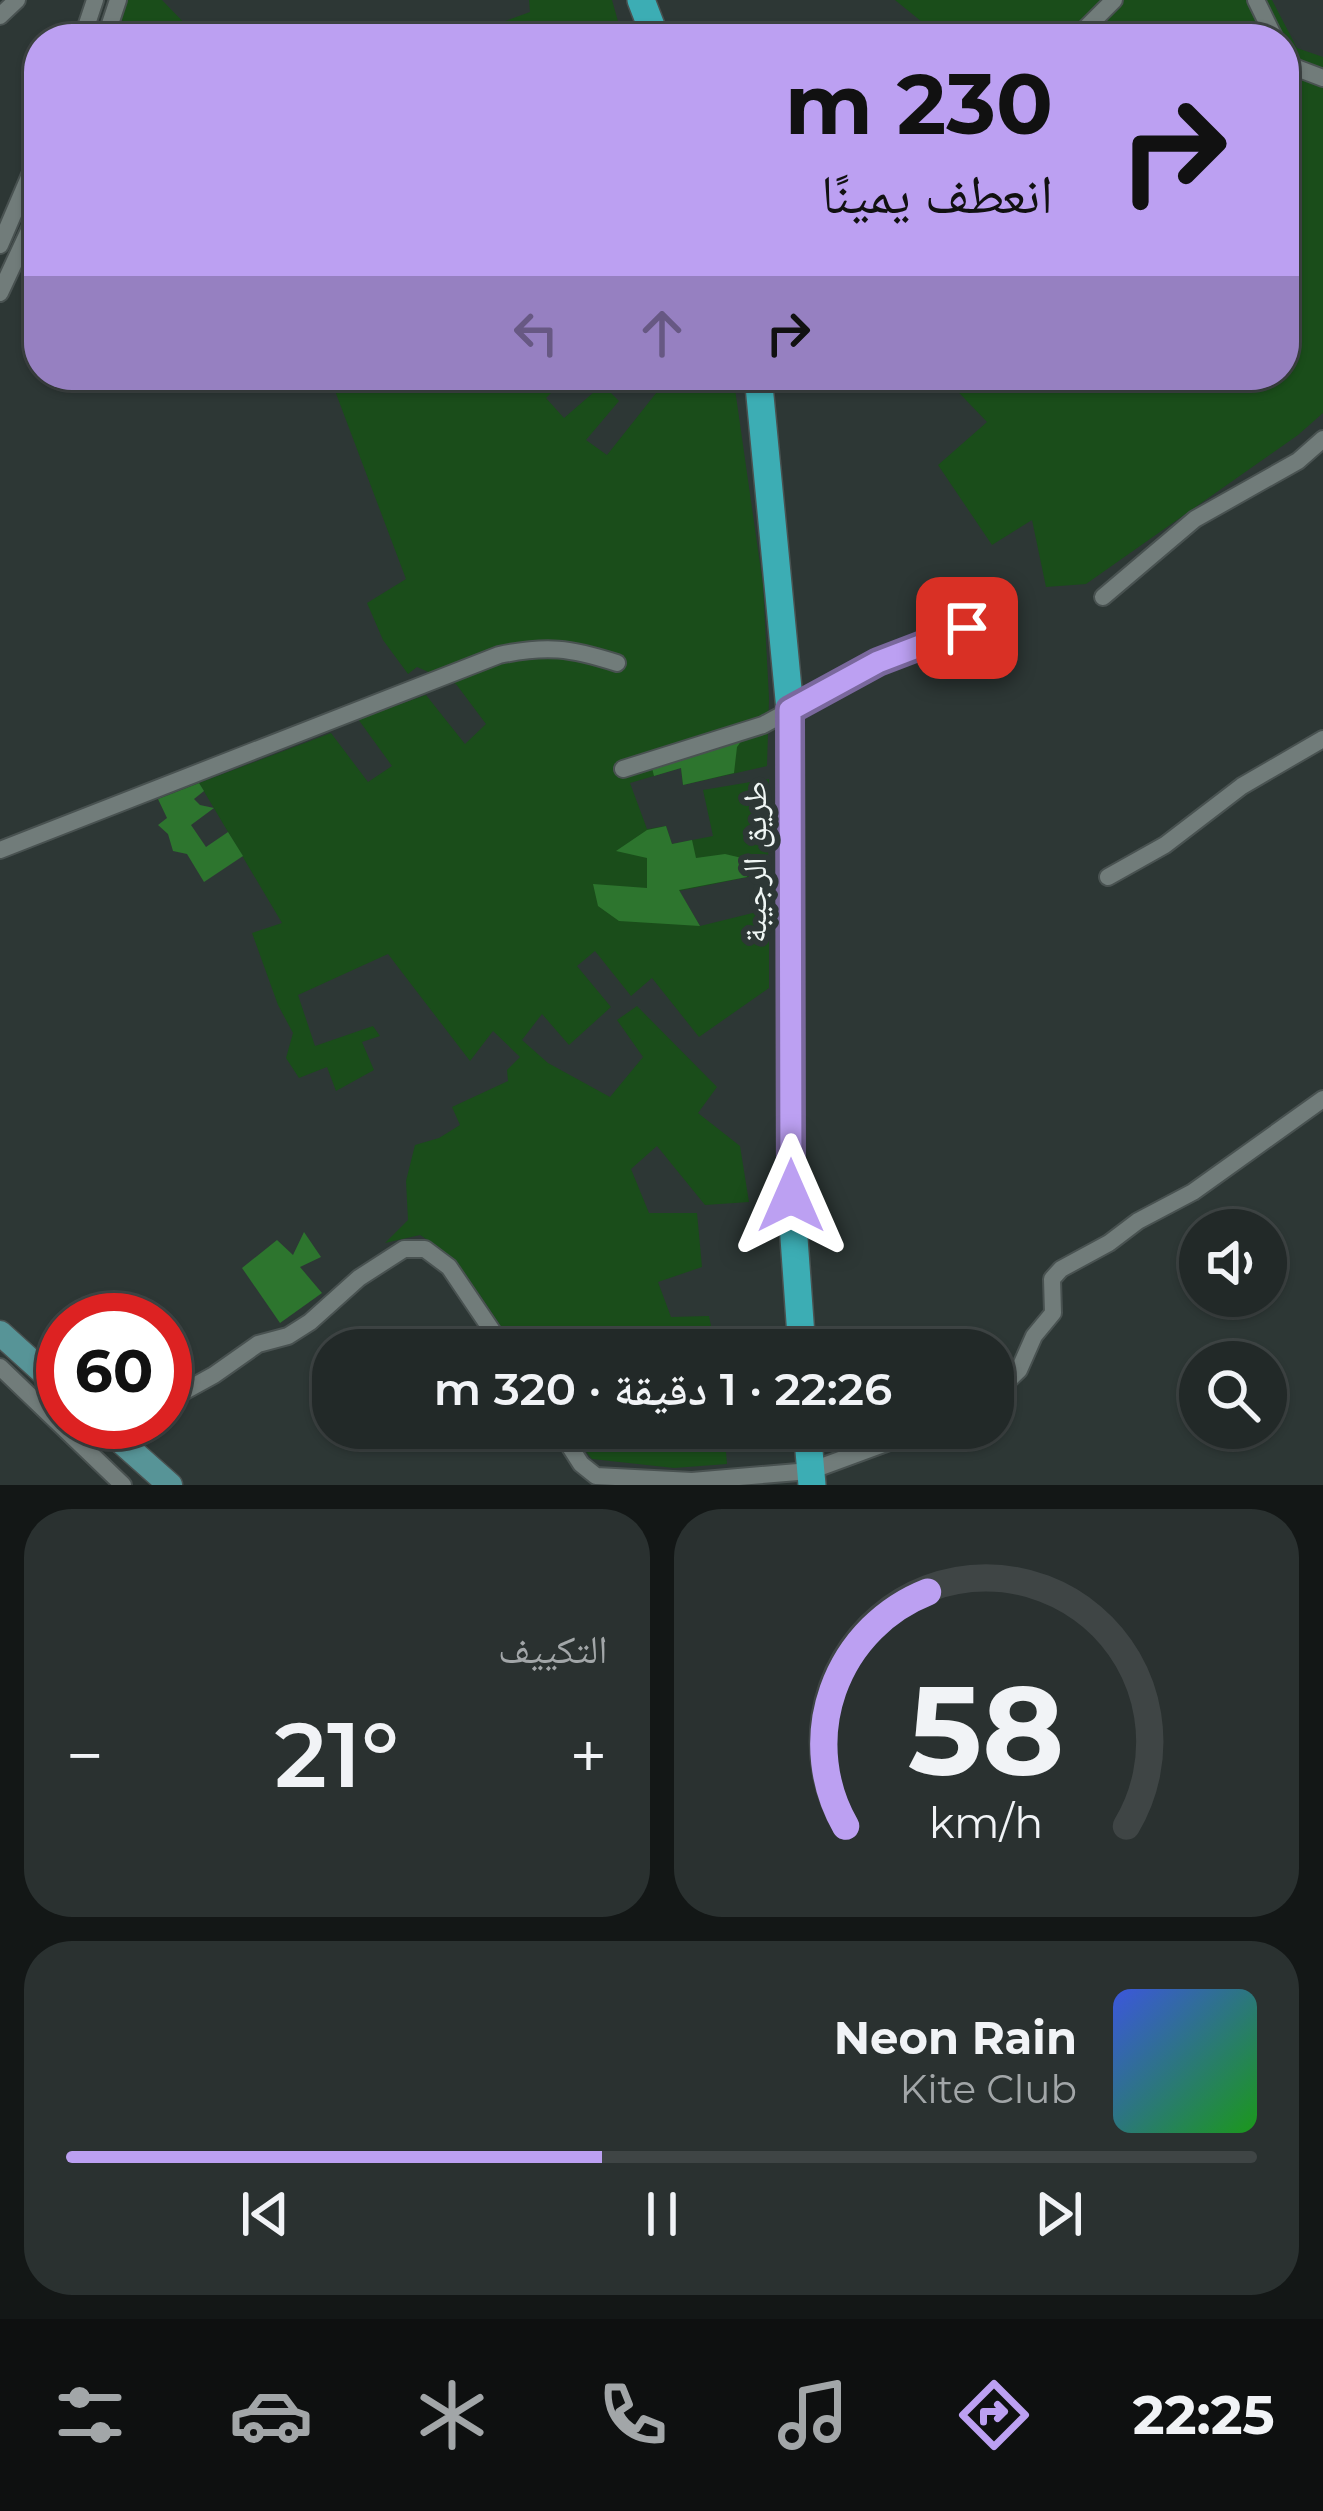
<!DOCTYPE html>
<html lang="ar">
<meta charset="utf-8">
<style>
body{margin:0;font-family:Montserrat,"Noto Naskh Arabic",sans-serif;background:#2a3130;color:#f1f3f6;direction:rtl;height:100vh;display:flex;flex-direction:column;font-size:45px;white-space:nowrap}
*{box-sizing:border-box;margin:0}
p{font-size:39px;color:#a2a6a8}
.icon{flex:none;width:66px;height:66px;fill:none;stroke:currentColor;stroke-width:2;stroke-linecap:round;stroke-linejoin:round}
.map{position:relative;height:1485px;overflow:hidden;direction:ltr}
.details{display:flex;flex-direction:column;gap:24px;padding:24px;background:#131716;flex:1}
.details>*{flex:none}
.top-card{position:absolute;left:24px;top:24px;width:1275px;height:366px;border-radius:48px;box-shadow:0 3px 9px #0004,0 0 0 3px #3f4545;direction:rtl;background:#bca0f2;color:#111;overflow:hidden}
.controls{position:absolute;left:1179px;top:1209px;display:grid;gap:24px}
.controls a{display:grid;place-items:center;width:108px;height:108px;border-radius:50%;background:#222928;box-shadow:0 3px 9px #0004,0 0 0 3px #3f4545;font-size:60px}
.speed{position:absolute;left:36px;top:1293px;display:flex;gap:24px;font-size:60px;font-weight:700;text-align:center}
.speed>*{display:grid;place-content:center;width:156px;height:156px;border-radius:50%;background:#222928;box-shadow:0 3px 9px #0004,0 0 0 3px #3f4545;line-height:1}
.speed .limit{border:18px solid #d22;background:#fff;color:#111}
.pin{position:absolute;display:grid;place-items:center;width:102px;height:102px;color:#fff;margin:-51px;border-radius:24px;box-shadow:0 6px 18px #0006}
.me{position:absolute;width:132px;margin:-66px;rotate:0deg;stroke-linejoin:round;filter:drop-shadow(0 0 9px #0008)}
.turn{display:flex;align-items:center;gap:42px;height:252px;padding:0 48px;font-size:54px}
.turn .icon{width:156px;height:156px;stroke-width:2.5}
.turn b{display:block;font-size:84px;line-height:102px}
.lanes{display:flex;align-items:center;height:114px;padding:0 48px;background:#0003;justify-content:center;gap:60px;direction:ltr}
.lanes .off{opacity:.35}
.big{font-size:90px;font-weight:600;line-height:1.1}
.details .widget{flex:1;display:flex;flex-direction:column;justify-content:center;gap:18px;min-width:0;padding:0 42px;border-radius:48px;background:#2a3130}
.details .dial{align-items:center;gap:0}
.dial svg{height:312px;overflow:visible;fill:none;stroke:#3f4545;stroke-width:7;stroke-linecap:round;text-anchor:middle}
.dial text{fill:#f1f3f6;stroke:none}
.song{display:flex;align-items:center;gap:36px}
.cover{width:144px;height:144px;border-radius:18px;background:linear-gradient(135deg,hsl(230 70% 55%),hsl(120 70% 35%))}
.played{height:12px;border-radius:6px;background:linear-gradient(90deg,#bca0f2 45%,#3f4545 45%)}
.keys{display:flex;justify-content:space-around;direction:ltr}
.heat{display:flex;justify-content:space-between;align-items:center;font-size:66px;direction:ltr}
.details .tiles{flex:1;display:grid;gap:24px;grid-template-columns:1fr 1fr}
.widget:last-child{grid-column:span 2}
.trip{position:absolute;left:312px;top:1329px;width:702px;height:120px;border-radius:48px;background:#222928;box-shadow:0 3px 9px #0004,0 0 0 3px #3f4545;font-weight:600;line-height:120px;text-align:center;direction:rtl}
.dock{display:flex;height:192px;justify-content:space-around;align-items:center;background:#0e1010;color:#a2a6a8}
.dock .icon{width:84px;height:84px}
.dock .selected{color:#bca0f2}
.dock b{font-size:54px;color:#f1f3f6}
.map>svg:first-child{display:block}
.green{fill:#1a4d1a}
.forest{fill:#2d752e}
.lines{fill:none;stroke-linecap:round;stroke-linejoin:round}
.street-casing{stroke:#495251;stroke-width:20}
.secondary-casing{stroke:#495251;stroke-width:27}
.primary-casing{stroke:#495251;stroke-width:30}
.street{stroke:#717c7a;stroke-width:16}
.secondary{stroke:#579497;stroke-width:24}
.primary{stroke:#3cadb4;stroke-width:27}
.route-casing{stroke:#7a689d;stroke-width:30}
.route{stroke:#bca0f2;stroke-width:21}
.labels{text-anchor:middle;stroke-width:12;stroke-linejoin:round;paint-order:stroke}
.street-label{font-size:33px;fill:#eff6f4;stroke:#2d3735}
</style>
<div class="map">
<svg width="1323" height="1485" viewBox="0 0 1323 1485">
<rect width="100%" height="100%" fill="#2d3735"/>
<g class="green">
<path d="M127,0H162L195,34L190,39H125L133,32L120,18Z"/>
<path d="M529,0H612L623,39H478L475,32L530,12Z"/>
<path d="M895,0H1272L1297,48L1323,57V413L1298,435L1086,584L1046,587L1032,520L992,545L938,465L987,422L942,375H1284V39H943Z"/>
<path d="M329,375H569L546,398L564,418L594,392L609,391L619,401L586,440L607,455L668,378L666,375H733L763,585L769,698L767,766L683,785L681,768L630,783L647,829L666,826L672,844L713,836L703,790L769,779L768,873L679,891L700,926L769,909V988L699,1037L652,978L631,996L595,951L577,966L611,1007L569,1045L542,1014L522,1040L548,1063L610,1097L643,1057L617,1020L637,1006L717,1087L698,1113L740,1146L749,1202L705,1205L657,1146L631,1169L649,1213H697L702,1267L658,1282L671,1317L709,1316L716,1350H516C488,1308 464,1262 420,1235L385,1243L408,1220L406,1181L415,1145L439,1138L460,1125L452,1107L508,1081L507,1070L520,1057L493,1031L470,1061L388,954L298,995L315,1046L373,1026L380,1036L362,1042L374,1070L336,1091L327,1067L299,1078L286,1058L293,1033L278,1005L252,933L282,923L199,783L331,733L368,782L392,766L358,719L426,695L465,744L486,724L456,684L417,667L408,674L383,640L367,603L406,579Z"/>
<path d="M567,1428H724L727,1464L674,1468L592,1459Z"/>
</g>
<g class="forest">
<path d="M745,736L737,747L734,773L683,785L681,768L654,776L652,768Z"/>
<path d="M199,783L204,791L194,799L200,805L214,808L191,825L206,847L228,832L243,856L204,882L187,854L173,851L168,834L158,825L167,818L158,799Z"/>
<path d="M666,826L672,844L692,840L696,858L725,854L742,858L747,877L679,890L700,926L619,921L598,906L593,884L647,888V858L616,851L647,830Z"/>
<path d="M304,1232L321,1257L300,1267L322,1293L280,1323L242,1268L277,1240L293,1255Z"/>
</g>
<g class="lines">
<defs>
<g id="street">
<path d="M1256,0L1275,39"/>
<path d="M0,16L17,0"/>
<path d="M82,39L95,0"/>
<path d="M105,39L118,0"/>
<path d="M1075,39L1114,0"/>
<path d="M1284,52L1294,67L1323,78"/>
<path d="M0,245L39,154"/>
<path d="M0,293L39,209"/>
<path d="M1103,597L1195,519L1298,461L1323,439"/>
<path d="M623,769L763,725L878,662L967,629"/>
<path d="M0,850L499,655C547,645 570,648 617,663"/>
<path d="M1108,877L1165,845L1242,786L1323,739"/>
<path d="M0,1367L123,1485"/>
<path d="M993,1395L1019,1370L1034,1336L1053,1313L1052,1279L1061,1269L1109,1243L1138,1221L1193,1192L1323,1099"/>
<path d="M165,1402L214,1375L258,1344L288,1336L310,1322L359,1278L404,1249H425L449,1267L505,1350"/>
<path d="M558,1428L581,1464L596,1476L692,1481L810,1471L927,1428"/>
</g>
<g id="secondary">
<path d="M0,1333L63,1390"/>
<path d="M99,1422L170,1485"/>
</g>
<g id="primary">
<path d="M641,0L656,39"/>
<path d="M758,375L790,710L791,1196L802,1350"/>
<path d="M807,1428L812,1485"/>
</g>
</defs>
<use href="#street" class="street-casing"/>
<use href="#secondary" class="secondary-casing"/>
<use href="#primary" class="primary-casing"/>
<use href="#street" class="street"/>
<use href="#secondary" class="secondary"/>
<use href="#primary" class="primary"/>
</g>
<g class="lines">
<defs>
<path id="route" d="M791,1196L790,710L878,662L967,628"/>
</defs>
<use href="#route" class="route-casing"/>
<use href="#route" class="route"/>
</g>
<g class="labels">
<g class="street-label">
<text transform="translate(754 862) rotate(-90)" y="12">طريق الرجيبة</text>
</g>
</g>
</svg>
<div class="controls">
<a><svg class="icon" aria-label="sound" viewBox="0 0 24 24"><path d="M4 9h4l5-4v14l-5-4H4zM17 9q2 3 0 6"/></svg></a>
<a><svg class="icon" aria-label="search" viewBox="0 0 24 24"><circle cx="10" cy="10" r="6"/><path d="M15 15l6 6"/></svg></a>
</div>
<div class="speed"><div class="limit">60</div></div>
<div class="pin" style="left:967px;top:628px;background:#d93025"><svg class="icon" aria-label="arrive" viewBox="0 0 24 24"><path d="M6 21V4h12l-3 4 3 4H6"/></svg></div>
<svg class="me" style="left:791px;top:1196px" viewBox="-20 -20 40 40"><path d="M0-17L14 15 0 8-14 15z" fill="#bca0f2" stroke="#fff" stroke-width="4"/></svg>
<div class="trip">22:26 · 1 دقيقة · 320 m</div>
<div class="top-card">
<div class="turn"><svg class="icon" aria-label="right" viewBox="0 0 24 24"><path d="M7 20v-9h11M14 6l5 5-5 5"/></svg><div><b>230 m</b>انعطف يمينًا</div></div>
<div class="lanes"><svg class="icon off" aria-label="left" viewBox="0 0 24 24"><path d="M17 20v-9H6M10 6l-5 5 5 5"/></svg><svg class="icon off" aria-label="ahead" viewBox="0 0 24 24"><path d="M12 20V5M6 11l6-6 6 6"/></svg><svg class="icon" aria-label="right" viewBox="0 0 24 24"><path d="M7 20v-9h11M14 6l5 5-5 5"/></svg></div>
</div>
</div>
<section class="details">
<div class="tiles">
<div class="widget dial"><svg viewBox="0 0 100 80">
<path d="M14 69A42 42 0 1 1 86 69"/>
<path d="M14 69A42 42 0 0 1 35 9" stroke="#bca0f2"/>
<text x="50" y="56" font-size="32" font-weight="700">58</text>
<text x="50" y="72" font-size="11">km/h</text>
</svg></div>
<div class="widget"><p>التكييف</p>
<div class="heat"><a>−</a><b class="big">21°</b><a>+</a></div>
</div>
<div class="widget">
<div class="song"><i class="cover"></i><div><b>Neon Rain</b><p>Kite Club</p></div></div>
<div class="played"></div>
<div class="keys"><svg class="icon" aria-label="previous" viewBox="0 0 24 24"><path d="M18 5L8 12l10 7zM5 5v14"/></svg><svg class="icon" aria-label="pause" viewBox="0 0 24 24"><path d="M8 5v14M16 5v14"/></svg><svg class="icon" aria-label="next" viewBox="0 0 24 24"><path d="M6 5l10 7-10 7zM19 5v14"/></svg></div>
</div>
</div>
</section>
<nav class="dock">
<b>22:25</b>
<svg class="icon selected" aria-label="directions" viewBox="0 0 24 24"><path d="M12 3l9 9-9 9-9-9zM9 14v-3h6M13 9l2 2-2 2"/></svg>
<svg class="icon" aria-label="music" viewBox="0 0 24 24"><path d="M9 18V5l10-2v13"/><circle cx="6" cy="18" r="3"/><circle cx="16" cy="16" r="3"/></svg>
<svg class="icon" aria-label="phone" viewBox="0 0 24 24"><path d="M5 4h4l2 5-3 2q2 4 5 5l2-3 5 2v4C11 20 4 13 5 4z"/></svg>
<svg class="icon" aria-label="climate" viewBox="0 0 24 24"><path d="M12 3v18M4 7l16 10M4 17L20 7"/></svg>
<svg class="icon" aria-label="car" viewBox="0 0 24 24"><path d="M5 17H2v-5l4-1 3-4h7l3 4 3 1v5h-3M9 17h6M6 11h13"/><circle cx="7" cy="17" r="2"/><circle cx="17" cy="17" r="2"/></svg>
<svg class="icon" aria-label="filters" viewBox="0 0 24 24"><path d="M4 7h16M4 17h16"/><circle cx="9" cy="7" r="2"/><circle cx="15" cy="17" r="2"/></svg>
</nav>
